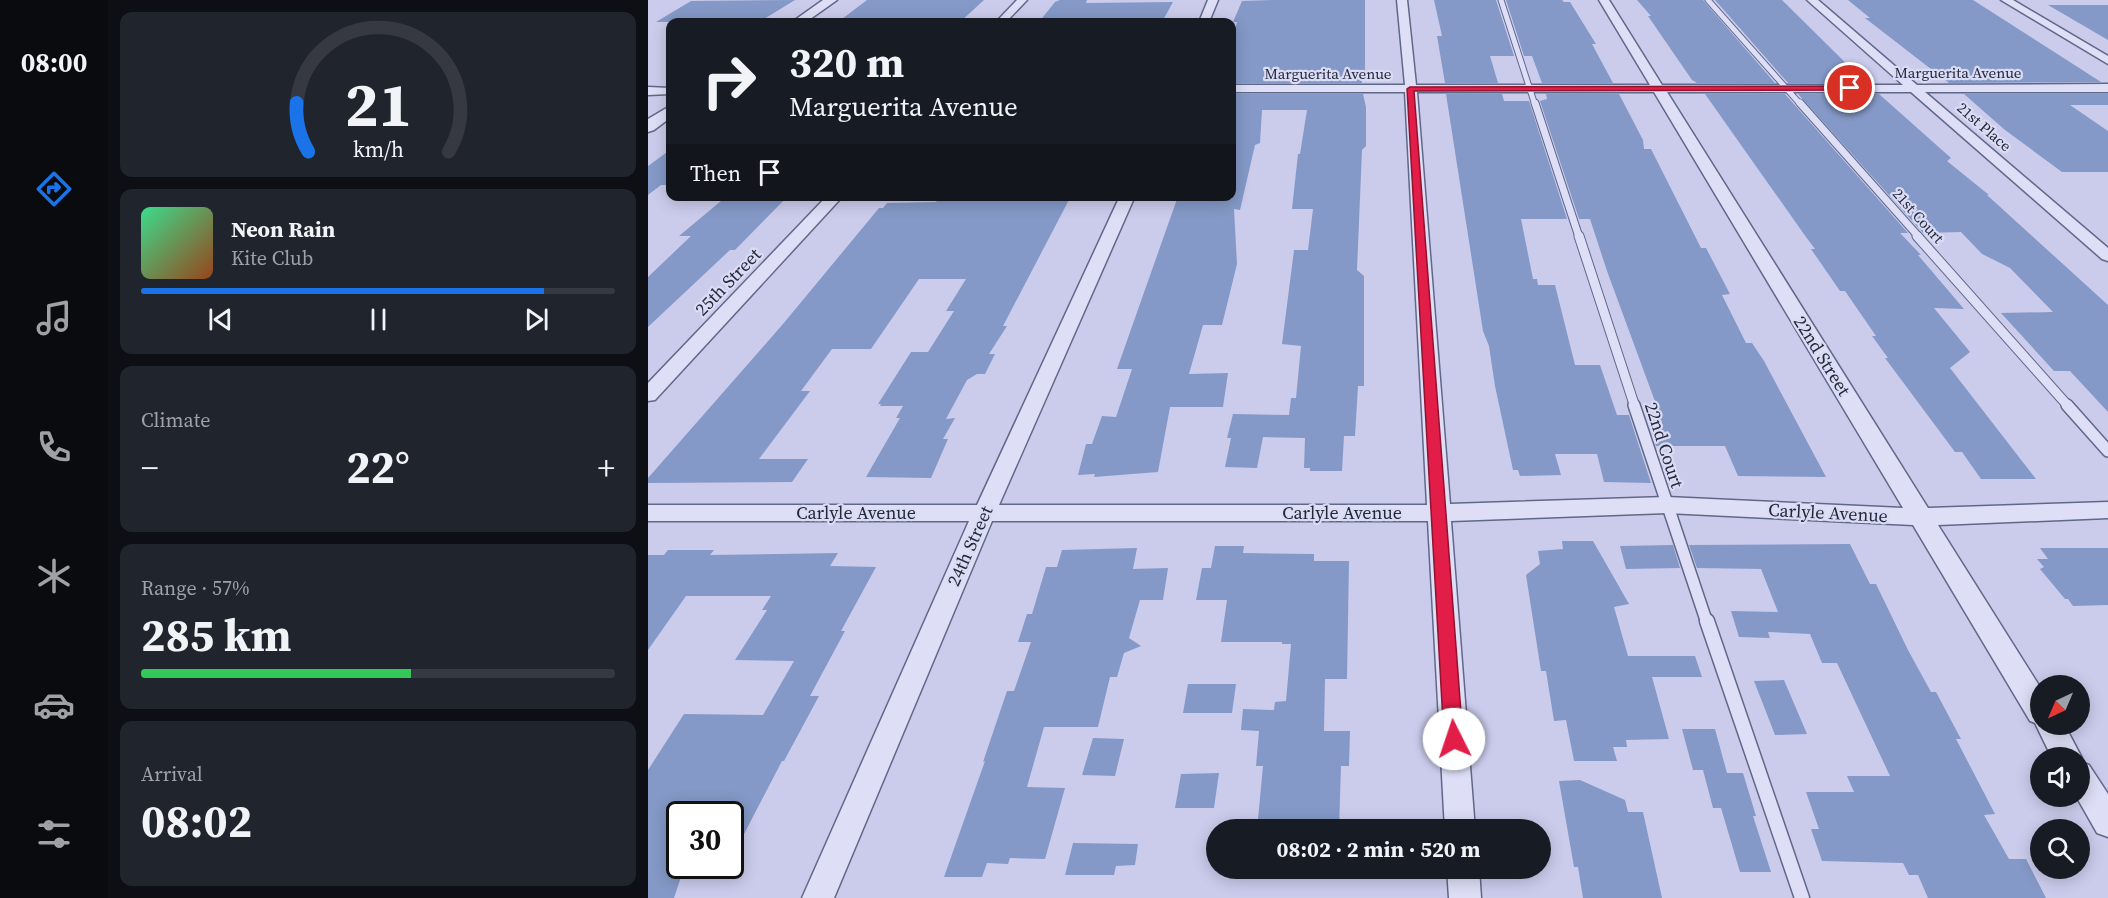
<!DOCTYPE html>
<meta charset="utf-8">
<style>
body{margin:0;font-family:"Source Serif 4",serif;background:#20242c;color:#f1f3f6;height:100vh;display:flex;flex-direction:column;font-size:22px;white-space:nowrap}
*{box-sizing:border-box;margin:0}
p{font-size:20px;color:#9ea1a6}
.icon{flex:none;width:33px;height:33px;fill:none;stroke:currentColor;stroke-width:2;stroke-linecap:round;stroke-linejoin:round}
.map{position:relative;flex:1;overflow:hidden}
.details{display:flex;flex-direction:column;gap:12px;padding:12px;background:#0d0f14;width:540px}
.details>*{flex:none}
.top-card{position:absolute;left:18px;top:18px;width:570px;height:183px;border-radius:12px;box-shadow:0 3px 15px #0003;background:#171b24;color:#f1f3f6;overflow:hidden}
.needle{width:39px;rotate:224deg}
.buttons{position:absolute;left:1382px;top:675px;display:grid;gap:12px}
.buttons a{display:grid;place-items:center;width:60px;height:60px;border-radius:50%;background:#171b24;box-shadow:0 3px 15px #0003;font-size:30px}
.speed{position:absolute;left:18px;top:801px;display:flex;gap:12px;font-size:30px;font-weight:700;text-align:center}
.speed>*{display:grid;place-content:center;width:78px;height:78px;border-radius:50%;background:#171b24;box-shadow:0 3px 15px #0003;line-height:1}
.speed .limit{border:3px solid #111;border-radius:9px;background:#fff;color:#111}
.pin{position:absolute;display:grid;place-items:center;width:51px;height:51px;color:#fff;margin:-26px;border:3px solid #fff;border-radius:50%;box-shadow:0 2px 6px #0007}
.me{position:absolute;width:66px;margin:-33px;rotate:356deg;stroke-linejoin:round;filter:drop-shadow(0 0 4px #0008)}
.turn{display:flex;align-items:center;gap:21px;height:126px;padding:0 24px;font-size:27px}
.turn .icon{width:78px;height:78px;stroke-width:2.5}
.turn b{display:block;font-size:42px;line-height:51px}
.then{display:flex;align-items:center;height:57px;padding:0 24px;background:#0003;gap:12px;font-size:22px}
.big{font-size:45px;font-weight:700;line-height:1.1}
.details .tile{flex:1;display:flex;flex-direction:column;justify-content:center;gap:9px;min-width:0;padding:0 21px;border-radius:12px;background:#20242c}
.details .dial{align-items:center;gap:0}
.dial svg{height:156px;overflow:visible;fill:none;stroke:#363941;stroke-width:7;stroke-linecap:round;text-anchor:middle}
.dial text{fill:#f1f3f6;stroke:none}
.song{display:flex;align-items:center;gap:18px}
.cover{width:72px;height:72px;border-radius:9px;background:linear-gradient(135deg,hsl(150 70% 55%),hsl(20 70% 35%))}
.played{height:6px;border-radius:3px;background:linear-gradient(90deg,#1a73e8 85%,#363941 85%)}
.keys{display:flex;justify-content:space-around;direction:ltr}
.heat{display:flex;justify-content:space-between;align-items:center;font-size:33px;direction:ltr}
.charge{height:9px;border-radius:4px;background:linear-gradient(90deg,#34c759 57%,#363941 0)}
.trip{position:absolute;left:558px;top:819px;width:345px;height:60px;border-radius:30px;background:#171b24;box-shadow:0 3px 15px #0003;font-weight:700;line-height:60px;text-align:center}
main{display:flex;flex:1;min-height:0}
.dock{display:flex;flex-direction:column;width:108px;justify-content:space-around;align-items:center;background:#090b0e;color:#9ea1a6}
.dock .icon{width:42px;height:42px}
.dock .on{color:#1a73e8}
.dock b{font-size:27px;color:#f1f3f6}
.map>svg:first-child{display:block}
.building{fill:#8499c7}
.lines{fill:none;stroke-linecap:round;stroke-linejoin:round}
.service-far4-casing{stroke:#606888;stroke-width:7}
.service-far3-casing{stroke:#606888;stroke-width:9}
.service-far2-casing{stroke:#606888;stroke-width:11}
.service-far1-casing{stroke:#606888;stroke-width:14}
.service-casing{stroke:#606888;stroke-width:17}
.minor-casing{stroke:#606888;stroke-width:3}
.tertiary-casing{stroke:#606888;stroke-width:3}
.service-far4{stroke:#dedff7;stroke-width:5}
.service-far3{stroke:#dedff7;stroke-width:7}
.service-far2{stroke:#dedff7;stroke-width:9}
.service-far1{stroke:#dedff7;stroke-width:11}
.service{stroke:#dedff7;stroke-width:14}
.minor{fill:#dedff7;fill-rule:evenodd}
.tertiary{fill:#dedff7;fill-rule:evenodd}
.route{fill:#e11d48;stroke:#92132f;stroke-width:1.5}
.labels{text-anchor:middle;stroke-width:4.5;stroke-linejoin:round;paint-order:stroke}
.far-street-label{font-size:15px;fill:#23283a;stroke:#dadbf4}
.street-label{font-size:18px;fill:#23283a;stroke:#dadbf4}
</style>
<main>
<nav class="dock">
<b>08:00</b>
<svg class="icon on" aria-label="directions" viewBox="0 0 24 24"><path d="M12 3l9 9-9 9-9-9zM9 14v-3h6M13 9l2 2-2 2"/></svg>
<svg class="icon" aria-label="music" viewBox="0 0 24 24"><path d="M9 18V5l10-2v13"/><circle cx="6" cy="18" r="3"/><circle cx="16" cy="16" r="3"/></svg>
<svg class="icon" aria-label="phone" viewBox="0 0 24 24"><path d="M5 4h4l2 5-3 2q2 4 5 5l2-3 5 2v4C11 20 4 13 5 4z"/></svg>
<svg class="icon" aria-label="climate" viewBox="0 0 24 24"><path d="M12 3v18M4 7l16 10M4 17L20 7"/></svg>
<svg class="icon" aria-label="car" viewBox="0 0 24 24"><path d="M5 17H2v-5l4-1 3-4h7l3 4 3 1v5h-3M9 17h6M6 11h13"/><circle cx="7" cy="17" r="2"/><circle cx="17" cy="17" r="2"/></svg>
<svg class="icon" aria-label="filters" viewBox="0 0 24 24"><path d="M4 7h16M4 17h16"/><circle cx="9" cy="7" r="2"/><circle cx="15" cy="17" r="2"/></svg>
</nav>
<section class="details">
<div class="tile dial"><svg viewBox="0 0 100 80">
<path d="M14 69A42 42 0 1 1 86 69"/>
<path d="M14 69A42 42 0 0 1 8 44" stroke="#1a73e8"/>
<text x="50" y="56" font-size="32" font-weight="700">21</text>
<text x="50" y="72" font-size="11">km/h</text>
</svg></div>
<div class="tile">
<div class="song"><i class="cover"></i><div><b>Neon Rain</b><p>Kite Club</p></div></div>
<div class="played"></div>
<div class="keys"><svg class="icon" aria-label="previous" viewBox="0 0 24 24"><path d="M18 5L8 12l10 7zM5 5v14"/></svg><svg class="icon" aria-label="pause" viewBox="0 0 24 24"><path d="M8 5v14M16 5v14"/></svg><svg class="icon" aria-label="next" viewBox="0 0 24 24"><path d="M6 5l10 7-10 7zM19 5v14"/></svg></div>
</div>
<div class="tile"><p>Climate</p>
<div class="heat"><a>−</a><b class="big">22°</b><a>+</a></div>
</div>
<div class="tile"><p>Range · 57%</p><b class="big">285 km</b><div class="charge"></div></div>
<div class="tile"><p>Arrival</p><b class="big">08:02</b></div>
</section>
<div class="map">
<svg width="1460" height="898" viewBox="0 0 1460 898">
<rect width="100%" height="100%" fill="#cbccec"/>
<g class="building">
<path d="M147,0L111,22H8L43,1Z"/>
<path d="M219,0H336L312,22H190Z"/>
<path d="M412,0H439L438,3L525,2L514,22H391L407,2Z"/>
<path d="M625,0H717V75H714V83H584V41L589,22H585L594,1Z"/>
<path d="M786,0H848L866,56H842L850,83H797L789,36H794Z"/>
<path d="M858,0H914L916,2H922L948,44H944L965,83H894L884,56H876Z"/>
<path d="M989,0H1055L1127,83H1049L1044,80L1000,16H1003Z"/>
<path d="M1067,0H1134L1218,83H1140Z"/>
<path d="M1200,0H1325L1453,82L1301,83L1217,18H1222Z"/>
<path d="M1400,5H1460V40Z"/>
<path d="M584,94H715L718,107V146L714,150L709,270L716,276V386H710L707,436H696L694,471H662V468H656L657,438L615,437L609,468L577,467L583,438H579L585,414L641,415L643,398H648L653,346L634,344L646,250H660L665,209H644L650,154H652L659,110H614L612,143L607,145L592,210L586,209L589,264L574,325H555L541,374L580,373L575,407H522L510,472L446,477L447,474L430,475L438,444H444L454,416L468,417L484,369H469L529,199H584Z"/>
<path d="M798,94H854L856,101H881L919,219H873L885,279H889L890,285H907L927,365H952L969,415H981L1003,483L956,482L949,454H907L913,475L872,476L870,470H865L847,386L841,346L835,331Z"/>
<path d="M898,94H971L995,140L996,149H1003L1053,248H1058L1082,294L1074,295L1098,343H1104L1116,361L1178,477L1090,476L1077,446H1008L998,415H1012L959,271L942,219H931L892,101L899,99Z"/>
<path d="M1057,94H1137L1260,233H1252L1273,255H1270L1316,309L1286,308L1322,352L1302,368L1388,479H1333L1314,452H1307L1237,358H1240L1224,336H1228L1197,291H1192L1163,249H1167L1158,237Z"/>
<path d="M1150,94H1231L1303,158L1299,161L1341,195H1339L1460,305V412L1422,371H1406L1353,313L1405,312L1362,268L1334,254L1313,232L1275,233Z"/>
<path d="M1316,94H1460V105H1422L1460,131V172H1414L1357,130Z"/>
<path d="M22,150V185H13L0,195V166Z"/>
<path d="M79,196H140L87,250H82L0,327V277L43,236H31Z"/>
<path d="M391,196H423L355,326H359L341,354H347L337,374H329L319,380L298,419L307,418L295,439H300L283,478L218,477L252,418H248L255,406H232L233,404H230L263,352H280L306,311H298L318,279H271L223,349H184L153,391H162L111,459H160L144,482L0,483V478L135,324L231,208H235L239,203L288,202L291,198L390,200Z"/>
<path d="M914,541H945L981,604L966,607L980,656H1047L1054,677H1004L1021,739L978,740L979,747H965L969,761H926L918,720L906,721L898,671H893L878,575L892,564L890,551L915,549Z"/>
<path d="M1202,544L1222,584H1228L1260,650L1283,692H1288L1313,739H1308L1347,814L1336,815L1361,859H1378L1398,898H1280L1270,875H1261L1255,863L1174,861L1163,829H1171L1158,792H1206L1199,776H1242L1189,663H1174L1162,634L1120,632L1122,638L1091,637L1083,611L1130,612L1113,569L1049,568L1041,545Z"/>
<path d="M1025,545L1032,568L978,569L972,546Z"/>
<path d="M567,546H596L595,553L666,554V561H701L699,679H677L676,731H702L701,766H693L691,830H609L615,766H608L611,731L593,730L595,709L626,710L627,702L638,701L643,644H634V642H573L579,600H548L554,568H563Z"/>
<path d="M489,548L485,569L520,568L515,600H492L481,638L493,646L476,653L469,677H462L450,727H396L379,787L417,788L397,859L362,858L360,864L339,863L334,877H296L337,761L335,762L359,691H366L383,642H370L379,614H384L398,567H409L414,550Z"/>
<path d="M1392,548H1460V605L1425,606L1420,599H1417L1392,569L1396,567L1389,559H1400Z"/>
<path d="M20,550H66L62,555L190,553L182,566L228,567L193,631H197L162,696H171L136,761H134L82,861V814H32V880L26,898H0V770L36,714L115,715L146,661L87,660L119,610H114L123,596H38L0,650V555H16Z"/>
<path d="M1136,680L1159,734L1127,735L1106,681Z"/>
<path d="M540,684H588L584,713H535Z"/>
<path d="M1034,729H1067L1079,773H1095L1108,816H1105L1123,872H1092L1073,808H1065L1055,770H1045Z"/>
<path d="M445,738L476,739L467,776L434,775Z"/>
<path d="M571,773L566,808H527L533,774Z"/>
<path d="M932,780L977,800L980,812H995L1014,898H935L930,867H926L911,781Z"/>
<path d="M425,843L490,844L487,865L468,866L466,875H417Z"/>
</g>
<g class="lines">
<defs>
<g id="service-far4">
<path d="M853,0L887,105"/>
<path d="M1060,0L1153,105"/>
</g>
<g id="service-far3">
<path d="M887,103L931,237"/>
<path d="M1152,103L1271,237"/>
</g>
<g id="service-far2">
<path d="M931,236L987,407"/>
<path d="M1269,236L1421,407"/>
</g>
<g id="service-far1">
<path d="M986,405L1059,623"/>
<path d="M1419,405L1460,451"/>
</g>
<path id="service" d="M1059,621L1154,898"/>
<g id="minor">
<path d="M369,0H379L358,22H348Z"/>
<path d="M560,0H570L561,22H551Z"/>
<path d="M749,0H759L768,85H1002L951,0H961L1014,85H1255L1159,0H1170L1269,85L1460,84V92H1277L1460,248V261L1454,259L1263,92H1019L1280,508L1460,502V518L1290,525L1392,687V724H1416L1434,758L1433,762L1441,765L1460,794V837L1449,833L1428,796H1431V758H1404L1387,723L1382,721L1265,525L1019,513L803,521L827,830H797L780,521H344L186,898H154L321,521H0V505H329L472,196H487L351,505H779L757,92H584V85H757ZM769,92H1006L1255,508L1019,497L802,504Z"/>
<path d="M1353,0H1365L1460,56V64Z"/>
<path d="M0,87L22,88V94L0,95Z"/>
<path d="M179,196H195L7,400L0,401V383Z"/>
<path d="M799,868H831L833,898H801Z"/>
</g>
<g id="tertiary">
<path d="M175,0H189L158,22H144Z"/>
<path d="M22,106V118L6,130L0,132V119Z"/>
</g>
</defs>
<use href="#service-far4" class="service-far4-casing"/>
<use href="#service-far3" class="service-far3-casing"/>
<use href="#service-far2" class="service-far2-casing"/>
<use href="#service-far1" class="service-far1-casing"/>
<use href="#service" class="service-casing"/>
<use href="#minor" class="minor-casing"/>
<use href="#tertiary" class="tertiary-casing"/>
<use href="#service-far4" class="service-far4"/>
<use href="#service-far3" class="service-far3"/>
<use href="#service-far2" class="service-far2"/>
<use href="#service-far1" class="service-far1"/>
<use href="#service" class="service"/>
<use href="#minor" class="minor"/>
<use href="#tertiary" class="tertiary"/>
</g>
<path class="route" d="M1202,86L1204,87V90L766,91L815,739L812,745L806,748L799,745L796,739L759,89L762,87Z"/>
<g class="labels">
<g class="far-street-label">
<text x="1310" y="78">Marguerita Avenue</text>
<text x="680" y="79">Marguerita Avenue</text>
<text transform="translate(1336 127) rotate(41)" y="5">21st Place</text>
<text transform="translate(1270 216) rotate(48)" y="5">21st Court</text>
</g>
<g class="street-label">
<text transform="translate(80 282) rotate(-46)" y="6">25th Street</text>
<text transform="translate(1174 356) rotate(58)" y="6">22nd Street</text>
<text transform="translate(1016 445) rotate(72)" y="6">22nd Court</text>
<text x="208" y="519">Carlyle Avenue</text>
<text x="694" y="519">Carlyle Avenue</text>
<text transform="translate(1180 513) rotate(3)" y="6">Carlyle Avenue</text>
<text transform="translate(322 546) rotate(-66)" y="6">24th Street</text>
</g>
</g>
</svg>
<div class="buttons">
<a><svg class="needle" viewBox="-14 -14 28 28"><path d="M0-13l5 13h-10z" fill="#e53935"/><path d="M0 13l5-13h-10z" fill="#9ea1a6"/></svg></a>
<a><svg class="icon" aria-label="sound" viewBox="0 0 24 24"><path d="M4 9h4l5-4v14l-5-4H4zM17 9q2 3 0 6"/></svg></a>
<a><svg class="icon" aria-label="search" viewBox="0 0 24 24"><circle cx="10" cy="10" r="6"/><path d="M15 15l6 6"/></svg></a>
</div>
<div class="speed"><div class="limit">30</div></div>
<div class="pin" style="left:1202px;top:88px;background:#d93025"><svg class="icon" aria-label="arrive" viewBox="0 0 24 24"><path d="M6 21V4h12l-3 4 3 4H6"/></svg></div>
<svg class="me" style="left:806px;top:739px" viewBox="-20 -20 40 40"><circle r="19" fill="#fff"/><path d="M0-13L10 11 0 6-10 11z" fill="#e11d48"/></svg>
<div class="trip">08:02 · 2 min · 520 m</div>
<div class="top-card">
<div class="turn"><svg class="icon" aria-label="right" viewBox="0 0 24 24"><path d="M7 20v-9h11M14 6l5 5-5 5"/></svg><div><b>320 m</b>Marguerita Avenue</div></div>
<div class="then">Then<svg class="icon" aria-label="arrive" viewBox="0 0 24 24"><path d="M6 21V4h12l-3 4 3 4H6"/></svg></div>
</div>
</div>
</main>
